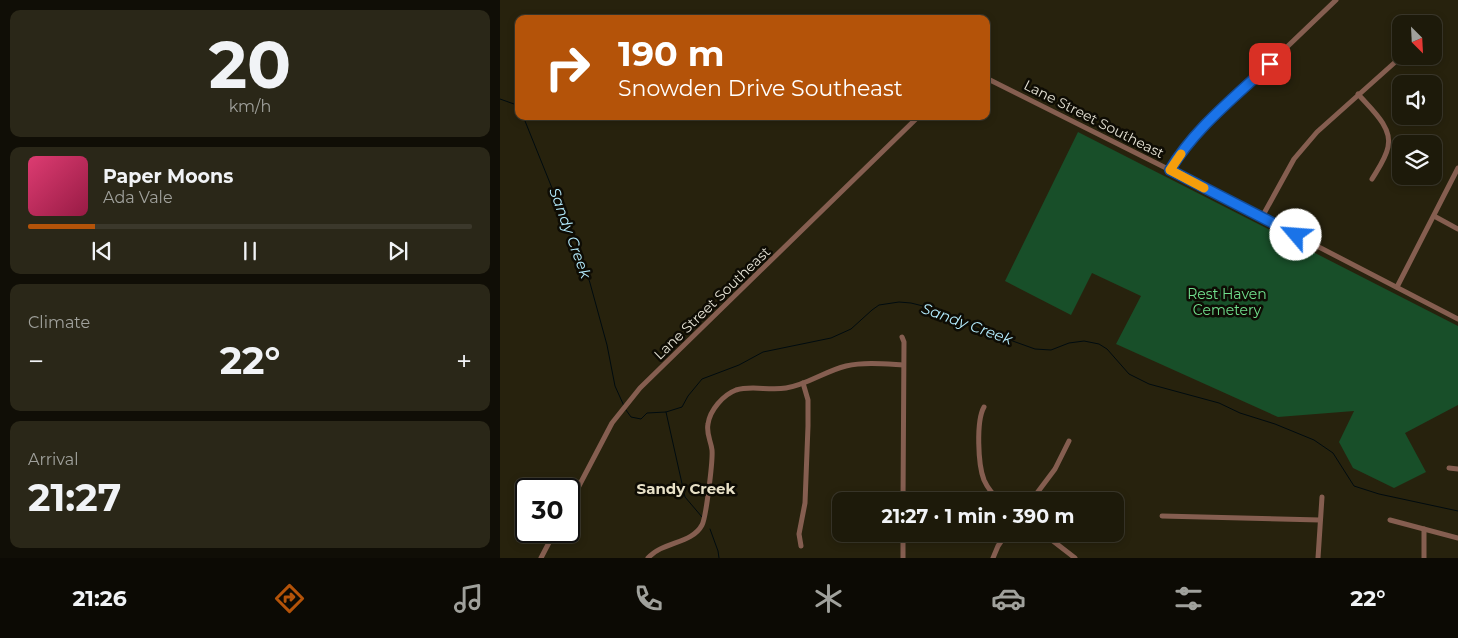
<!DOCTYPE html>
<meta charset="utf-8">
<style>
body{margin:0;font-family:Montserrat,sans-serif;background:#2a2718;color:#f1f3f6;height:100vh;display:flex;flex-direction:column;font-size:19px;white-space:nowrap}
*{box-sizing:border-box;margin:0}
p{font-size:16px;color:#a0a19c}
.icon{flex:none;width:28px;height:28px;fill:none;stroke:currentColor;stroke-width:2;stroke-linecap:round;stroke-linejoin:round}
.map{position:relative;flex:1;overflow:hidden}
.panel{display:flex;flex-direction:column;gap:10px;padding:10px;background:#100e06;width:500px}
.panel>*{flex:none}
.guide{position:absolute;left:15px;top:15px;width:475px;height:105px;border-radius:10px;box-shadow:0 2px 8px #0003,0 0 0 1px #3b382b;background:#b45309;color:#fff;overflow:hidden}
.needle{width:32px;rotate:156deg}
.fabs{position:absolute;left:892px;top:15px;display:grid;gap:10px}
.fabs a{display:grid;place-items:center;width:50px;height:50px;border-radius:10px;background:#1d1a0a;box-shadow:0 2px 8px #0003,0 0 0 1px #3b382b;font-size:25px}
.speed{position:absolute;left:15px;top:478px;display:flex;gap:10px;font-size:25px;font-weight:700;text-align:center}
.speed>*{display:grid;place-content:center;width:65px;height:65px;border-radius:50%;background:#1d1a0a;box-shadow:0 2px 8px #0003,0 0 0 1px #3b382b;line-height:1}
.speed .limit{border:2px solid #111;border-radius:8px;background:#fff;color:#111}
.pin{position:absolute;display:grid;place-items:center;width:42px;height:42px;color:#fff;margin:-21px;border-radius:10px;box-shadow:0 2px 8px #0006}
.me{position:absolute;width:55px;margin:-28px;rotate:297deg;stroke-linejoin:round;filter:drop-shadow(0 0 4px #0008)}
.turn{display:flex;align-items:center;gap:18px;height:105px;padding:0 20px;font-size:22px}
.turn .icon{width:65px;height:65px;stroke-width:2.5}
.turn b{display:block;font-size:35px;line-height:42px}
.big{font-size:38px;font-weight:700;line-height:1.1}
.panel .widget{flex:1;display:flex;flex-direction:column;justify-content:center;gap:8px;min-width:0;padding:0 18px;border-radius:10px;background:#2a2718}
.panel .dial{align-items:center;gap:0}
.dial b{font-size:65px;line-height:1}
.song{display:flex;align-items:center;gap:15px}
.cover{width:60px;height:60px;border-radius:8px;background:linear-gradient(135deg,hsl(340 70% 55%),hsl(340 70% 35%))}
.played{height:5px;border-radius:2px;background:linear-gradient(90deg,#b45309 15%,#3b382b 15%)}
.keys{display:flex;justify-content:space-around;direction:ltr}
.heat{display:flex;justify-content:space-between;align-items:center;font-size:28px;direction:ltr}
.trip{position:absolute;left:332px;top:492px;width:292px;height:50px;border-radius:10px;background:#1d1a0a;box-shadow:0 2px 8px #0003,0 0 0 1px #3b382b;font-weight:700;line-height:50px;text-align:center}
.tabs{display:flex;height:80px;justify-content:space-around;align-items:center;background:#0c0a04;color:#a0a19c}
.tabs .icon{width:35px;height:35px}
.tabs .current{color:#b45309}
.tabs b{font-size:22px;color:#f1f3f6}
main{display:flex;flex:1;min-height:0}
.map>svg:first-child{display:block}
.green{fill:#184f29}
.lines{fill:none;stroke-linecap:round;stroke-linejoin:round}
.stream{stroke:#000b0f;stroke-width:1}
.minor{stroke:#855e50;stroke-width:5}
.route-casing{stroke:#114b97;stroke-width:12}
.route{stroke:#1a73e8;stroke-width:9}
.slow{stroke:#f59e0b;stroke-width:9}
.labels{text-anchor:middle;stroke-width:5;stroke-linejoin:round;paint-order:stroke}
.street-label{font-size:14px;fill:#e6e3d6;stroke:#0e0c04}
.park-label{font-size:14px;fill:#71e18e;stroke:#0e0c04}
.water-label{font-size:15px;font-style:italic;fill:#b4ecfe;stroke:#0e0c04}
.neighbourhood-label{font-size:15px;font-weight:bold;fill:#e8e1c7;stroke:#0e0c04}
</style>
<main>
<section class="panel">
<div class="widget dial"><b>20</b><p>km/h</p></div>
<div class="widget">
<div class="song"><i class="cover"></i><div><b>Paper Moons</b><p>Ada Vale</p></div></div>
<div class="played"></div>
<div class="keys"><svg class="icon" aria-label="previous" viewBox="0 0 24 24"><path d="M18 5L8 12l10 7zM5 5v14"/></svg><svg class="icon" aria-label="pause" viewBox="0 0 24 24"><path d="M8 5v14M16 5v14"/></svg><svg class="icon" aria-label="next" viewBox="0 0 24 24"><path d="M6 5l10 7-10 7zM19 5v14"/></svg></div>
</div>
<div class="widget"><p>Climate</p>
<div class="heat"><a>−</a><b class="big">22°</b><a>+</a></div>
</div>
<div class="widget"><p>Arrival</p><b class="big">21:27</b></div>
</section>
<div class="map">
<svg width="958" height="558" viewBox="0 0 958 558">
<rect width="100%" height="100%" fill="#27220d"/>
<path class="green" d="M578,132L958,326V405L905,433L926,472L894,488L853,468L839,442L854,411L778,417L616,344L641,296L592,273L571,315L505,281Z"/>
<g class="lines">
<g class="stream">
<path d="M0,99L14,104L19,109"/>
<path d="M23,116L56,198L75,237L90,283L107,345L115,386L124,406"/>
<path d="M126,410L131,417L141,419L147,413L166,412L182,407L188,396L202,379L239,365L263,352L331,338L351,329L372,310L379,305L399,302L411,303L427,307L454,320L535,349L551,350L569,343L584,341L599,344L607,349L629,374L649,384L719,403L740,413L775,424L814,440L833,453L854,486L879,494L958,511"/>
<path d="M166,412L185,497L202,517"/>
<path d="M210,529L218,551L219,558"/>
</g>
<g class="minor">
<path d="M486,78L670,170L958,319"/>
<path d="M858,94C870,108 893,127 888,147C886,158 878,169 872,179"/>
<path d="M670,170L679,156L695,135L836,0"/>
<path d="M934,216L958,229"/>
<path d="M762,217L794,159L817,132L902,56"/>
<path d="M897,287L958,168"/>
<path d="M402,337L404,342L403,501"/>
<path d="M484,407C476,421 478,465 484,480C488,489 494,496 501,501"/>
<path d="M949,468L958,469"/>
<path d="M531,501L555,469L569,441"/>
<path d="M69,505L112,423L140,388L419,116"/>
<path d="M662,516L820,520"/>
<path d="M890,520L958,538"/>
<path d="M544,534L575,558"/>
<path d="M301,546L299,534L305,503L308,426V400L303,383"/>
<path d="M41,558L55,531"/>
<path d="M148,558C163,541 192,544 202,525C206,518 213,460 212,450C211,441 206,434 208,424C210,410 223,395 236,390C252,385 269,391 286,388C307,385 325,371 346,366C365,362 385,364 403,365"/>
<path d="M403,558V534"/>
<path d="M493,558L498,546L506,534"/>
<path d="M818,558L822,497"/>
<path d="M924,558V529"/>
</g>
</g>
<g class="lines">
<defs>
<path id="route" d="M770,64C735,97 694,129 670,170L796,235"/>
</defs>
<use href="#route" class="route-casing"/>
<use href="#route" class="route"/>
<path class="slow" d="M681,154L670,170L704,188"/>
</g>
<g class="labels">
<g class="street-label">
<text transform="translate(594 119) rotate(27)" y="5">Lane Street Southeast</text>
<text transform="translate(212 303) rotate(-44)" y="5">Lane Street Southeast</text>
</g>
<g class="park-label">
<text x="727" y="299">Rest Haven<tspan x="727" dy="16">Cemetery</tspan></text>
</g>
<g class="water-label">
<text transform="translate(70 233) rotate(70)" y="5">Sandy Creek</text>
<text transform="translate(467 324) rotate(20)" y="5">Sandy Creek</text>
</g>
<g class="neighbourhood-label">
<text x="186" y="494">Sandy Creek</text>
</g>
</g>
</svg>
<div class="fabs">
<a><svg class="needle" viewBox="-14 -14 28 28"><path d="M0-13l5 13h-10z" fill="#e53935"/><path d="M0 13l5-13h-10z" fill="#a0a19c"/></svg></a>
<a><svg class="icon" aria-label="sound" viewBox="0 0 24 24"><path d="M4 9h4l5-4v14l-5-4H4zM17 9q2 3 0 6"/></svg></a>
<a><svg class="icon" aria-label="layers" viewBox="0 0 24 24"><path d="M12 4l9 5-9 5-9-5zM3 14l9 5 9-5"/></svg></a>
</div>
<div class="speed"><div class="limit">30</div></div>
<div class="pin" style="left:770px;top:64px;background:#d93025"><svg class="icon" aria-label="arrive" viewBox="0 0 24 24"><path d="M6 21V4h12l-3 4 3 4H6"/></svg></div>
<svg class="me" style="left:796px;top:235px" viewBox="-20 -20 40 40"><circle r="19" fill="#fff"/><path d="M0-13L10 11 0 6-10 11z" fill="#1a73e8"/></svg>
<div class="trip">21:27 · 1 min · 390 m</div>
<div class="guide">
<div class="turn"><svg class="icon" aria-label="right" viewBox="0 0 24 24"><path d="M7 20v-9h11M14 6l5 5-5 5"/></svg><div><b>190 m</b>Snowden Drive Southeast</div></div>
</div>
</div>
</main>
<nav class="tabs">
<b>21:26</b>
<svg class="icon current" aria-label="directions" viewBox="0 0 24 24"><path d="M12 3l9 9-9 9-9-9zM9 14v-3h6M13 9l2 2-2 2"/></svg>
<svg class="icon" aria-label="music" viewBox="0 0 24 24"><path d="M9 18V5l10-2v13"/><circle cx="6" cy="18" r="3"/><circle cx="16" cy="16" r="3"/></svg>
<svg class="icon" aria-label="phone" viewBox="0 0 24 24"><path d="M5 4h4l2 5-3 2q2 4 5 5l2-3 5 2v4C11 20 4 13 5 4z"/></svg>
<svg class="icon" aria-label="climate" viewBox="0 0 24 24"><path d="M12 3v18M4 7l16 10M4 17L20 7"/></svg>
<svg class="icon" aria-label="car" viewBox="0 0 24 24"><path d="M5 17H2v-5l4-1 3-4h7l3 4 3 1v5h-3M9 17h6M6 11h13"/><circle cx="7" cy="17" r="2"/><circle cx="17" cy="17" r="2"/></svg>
<svg class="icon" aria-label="filters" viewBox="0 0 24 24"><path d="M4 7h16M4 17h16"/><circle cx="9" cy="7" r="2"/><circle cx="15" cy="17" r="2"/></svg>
<b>22°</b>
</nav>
